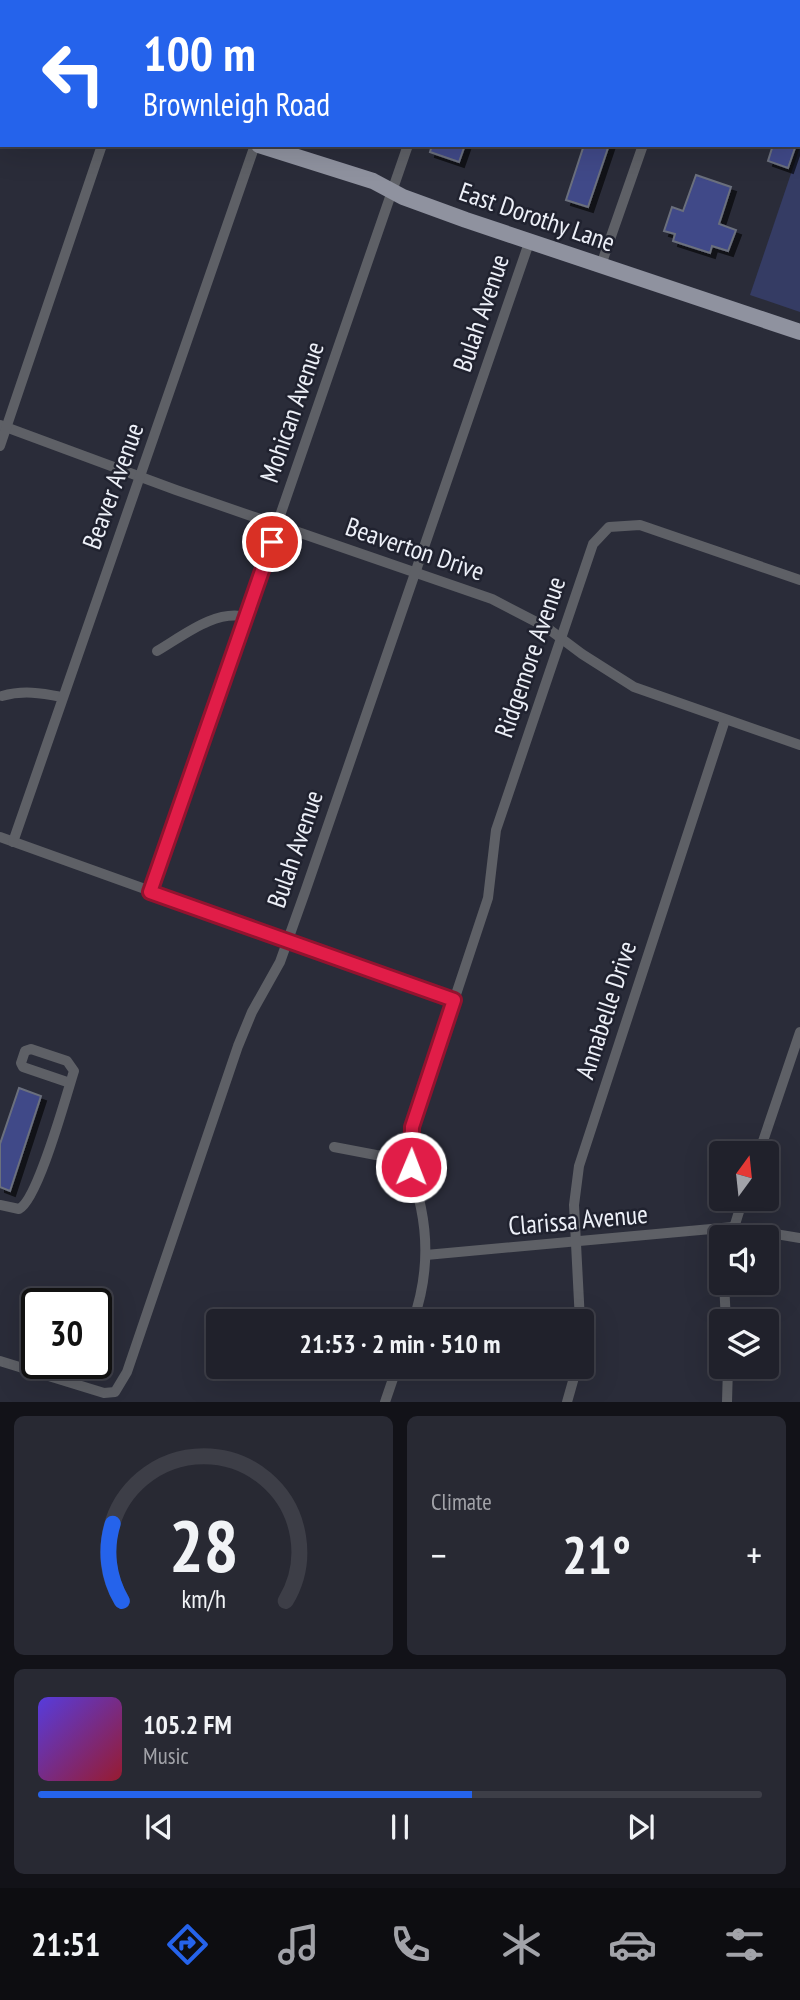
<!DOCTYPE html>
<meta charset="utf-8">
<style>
body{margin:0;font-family:"PT Sans Narrow",sans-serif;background:#282933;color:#f1f3f6;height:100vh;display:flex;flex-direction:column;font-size:26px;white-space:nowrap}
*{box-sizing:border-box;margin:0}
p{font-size:23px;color:#a2a3a9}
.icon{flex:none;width:38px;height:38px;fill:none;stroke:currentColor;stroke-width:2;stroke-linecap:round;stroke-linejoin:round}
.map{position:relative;height:1402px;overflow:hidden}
.drawer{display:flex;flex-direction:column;gap:14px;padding:14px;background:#121218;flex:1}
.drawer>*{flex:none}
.guide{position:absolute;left:0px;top:0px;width:802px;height:147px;box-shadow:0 7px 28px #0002,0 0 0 2px #3d3e47;background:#2563eb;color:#fff;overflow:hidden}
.needle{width:46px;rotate:15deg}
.tools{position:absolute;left:709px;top:1141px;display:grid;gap:14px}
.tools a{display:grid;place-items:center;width:70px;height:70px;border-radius:7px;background:#20212b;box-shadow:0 7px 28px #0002,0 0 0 2px #3d3e47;font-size:35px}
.speed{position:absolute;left:21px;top:1288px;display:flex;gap:14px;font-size:35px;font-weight:700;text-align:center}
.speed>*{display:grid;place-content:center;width:91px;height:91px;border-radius:50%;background:#20212b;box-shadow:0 7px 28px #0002,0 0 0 2px #3d3e47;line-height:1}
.speed .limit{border:4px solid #111;border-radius:10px;background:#fff;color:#111}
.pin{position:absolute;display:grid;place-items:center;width:60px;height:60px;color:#fff;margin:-30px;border:4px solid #fff;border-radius:50%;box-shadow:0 2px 7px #0007}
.me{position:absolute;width:77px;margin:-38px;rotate:1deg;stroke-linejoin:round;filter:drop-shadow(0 0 5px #0008)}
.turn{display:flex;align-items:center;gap:24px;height:147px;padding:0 28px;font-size:32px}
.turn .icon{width:91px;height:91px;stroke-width:2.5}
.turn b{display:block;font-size:49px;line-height:60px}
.big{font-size:52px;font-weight:800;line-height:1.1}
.drawer .card{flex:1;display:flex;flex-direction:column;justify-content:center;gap:10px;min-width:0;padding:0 24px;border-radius:10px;background:#282933}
.drawer .dial{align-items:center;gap:0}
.dial svg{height:182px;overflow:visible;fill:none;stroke:#3d3e47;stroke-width:7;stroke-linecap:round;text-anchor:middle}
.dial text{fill:#f1f3f6;stroke:none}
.song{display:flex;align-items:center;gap:21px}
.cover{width:84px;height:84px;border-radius:10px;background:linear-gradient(135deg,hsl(250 70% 55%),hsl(350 70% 35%))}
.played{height:7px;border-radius:4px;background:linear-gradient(90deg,#2563eb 60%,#3d3e47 60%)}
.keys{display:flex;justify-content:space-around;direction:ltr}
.heat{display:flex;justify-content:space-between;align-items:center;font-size:38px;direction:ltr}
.drawer .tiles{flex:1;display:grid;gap:14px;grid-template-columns:1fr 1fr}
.card:last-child{grid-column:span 2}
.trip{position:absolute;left:206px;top:1309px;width:388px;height:70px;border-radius:7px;background:#20212b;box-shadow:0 7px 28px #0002,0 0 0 2px #3d3e47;font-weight:800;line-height:70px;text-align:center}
.dock{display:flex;height:112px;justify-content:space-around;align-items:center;background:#0d0d11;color:#a2a3a9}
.dock .icon{width:49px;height:49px}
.dock .active{color:#2563eb}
.dock b{font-size:32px;color:#f1f3f6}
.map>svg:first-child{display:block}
.park{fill:#353c64}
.building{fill:#3f4888;stroke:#6b6f7d;stroke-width:2;filter:url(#shadow)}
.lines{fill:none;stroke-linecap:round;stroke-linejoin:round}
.minor{stroke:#5e6066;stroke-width:10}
.primary{stroke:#8f929f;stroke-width:16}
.route-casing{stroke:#92132f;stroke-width:18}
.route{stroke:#e11d48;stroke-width:12}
.labels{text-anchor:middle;stroke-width:5;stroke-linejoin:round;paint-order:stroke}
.street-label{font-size:26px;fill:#edf0f8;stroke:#20222f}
</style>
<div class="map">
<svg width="800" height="1402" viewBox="0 0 800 1402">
<defs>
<filter id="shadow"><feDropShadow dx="5" dy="5" stdDeviation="0" flood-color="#0009"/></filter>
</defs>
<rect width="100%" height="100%" fill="#2a2c39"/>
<path class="park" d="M800,147V312L750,295Z"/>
<g class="building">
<path d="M432,145H465L459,162L430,152Z"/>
<path d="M584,145H609L588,207L566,200Z"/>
<path d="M773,145H796L788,168L768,161Z"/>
<path d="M696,175L731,187L719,224L736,230L728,251L712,246L710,253L673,241L675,234L664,231L672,207L683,211Z"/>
<path d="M19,1088L41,1096L10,1191L0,1187V1144Z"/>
</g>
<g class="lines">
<g class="minor">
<path d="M138,2L139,0"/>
<path d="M444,2L445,0"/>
<path d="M694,2V0"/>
<path d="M601,265L643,145"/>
<path d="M0,425L176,490L492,599L546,627L582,654L634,687L800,745"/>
<path d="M0,446L102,145"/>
<path d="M157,651C183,636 215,609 246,617"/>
<path d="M2,696C23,690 41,693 62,697"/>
<path d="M0,837L454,1000"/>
<path d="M13,842L255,145"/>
<path d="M150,892L408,145"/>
<path d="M334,1147L376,1155L409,1156"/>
<path d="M759,1153L800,1032"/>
<path d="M0,1205L19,1209C38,1200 66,1096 74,1071L67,1061L31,1049L25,1051L21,1063L23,1067L70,1083"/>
<path d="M731,1237L743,1199"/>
<path d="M426,1255L733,1227L800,1238"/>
<path d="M724,1283L726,1321"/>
<path d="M413,1321C426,1284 429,1247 421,1208C415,1180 407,1156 412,1127L488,898L496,830L593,544L609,527L640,525L800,580"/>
<path d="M580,1321L574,1205L579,1166L725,720"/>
<path d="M0,1361L104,1393L115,1392L127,1372L238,1046L252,1012L280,962L305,892L530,240"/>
<path d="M385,1402L397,1367"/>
<path d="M567,1402L577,1367"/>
<path d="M727,1402L728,1367"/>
</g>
<g class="primary">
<path d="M0,54L2,55"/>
<path d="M259,145L373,181L403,197L466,220L800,332"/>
</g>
</g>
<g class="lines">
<defs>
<path id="route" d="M272,542L150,892L454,1000L412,1127L411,1167"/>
</defs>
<use href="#route" class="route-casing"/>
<use href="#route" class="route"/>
</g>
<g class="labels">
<g class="street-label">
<text transform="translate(537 217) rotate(19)" y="9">East Dorothy Lane</text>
<text transform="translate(481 313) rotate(-71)" y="9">Bulah Avenue</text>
<text transform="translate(292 412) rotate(-71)" y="9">Mohican Avenue</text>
<text transform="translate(113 486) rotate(-70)" y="9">Beaver Avenue</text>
<text transform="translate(415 549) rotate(19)" y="9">Beaverton Drive</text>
<text transform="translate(530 657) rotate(-71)" y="9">Ridgemore Avenue</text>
<text transform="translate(295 849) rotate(-71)" y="9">Bulah Avenue</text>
<text transform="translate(606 1010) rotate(-72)" y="9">Annabelle Drive</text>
<text transform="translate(578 1220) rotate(-5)" y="9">Clarissa Avenue</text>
</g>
</g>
</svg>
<div class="tools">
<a><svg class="needle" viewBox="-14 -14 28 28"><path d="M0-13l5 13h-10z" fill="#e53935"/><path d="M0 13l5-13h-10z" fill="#a2a3a9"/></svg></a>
<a><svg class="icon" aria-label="sound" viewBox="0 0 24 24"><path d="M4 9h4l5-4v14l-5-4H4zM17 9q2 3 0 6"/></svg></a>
<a><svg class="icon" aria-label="layers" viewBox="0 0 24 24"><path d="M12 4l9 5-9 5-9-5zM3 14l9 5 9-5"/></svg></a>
</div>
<div class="speed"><div class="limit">30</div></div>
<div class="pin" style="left:272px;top:542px;background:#d93025"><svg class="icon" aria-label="arrive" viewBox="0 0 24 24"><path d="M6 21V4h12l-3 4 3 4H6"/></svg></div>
<svg class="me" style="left:411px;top:1167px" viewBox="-20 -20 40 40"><circle r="17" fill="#e11d48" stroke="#fff" stroke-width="3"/><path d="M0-11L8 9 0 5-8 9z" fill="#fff"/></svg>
<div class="trip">21:53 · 2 min · 510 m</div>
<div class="guide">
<div class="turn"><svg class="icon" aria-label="left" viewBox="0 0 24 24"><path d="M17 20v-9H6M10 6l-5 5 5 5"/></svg><div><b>100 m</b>Brownleigh Road</div></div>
</div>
</div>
<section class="drawer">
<div class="tiles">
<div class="card dial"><svg viewBox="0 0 100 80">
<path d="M14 69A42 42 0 1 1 86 69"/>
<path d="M14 69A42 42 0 0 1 10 35" stroke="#2563eb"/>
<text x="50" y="56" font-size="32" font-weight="700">28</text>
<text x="50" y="72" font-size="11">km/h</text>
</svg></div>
<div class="card"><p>Climate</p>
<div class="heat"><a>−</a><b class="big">21°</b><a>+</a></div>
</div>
<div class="card">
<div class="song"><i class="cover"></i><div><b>105.2 FM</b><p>Music</p></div></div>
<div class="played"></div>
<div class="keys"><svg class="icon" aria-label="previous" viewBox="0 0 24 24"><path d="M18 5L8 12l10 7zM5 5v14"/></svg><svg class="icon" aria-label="pause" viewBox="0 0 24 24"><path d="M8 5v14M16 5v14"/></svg><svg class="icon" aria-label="next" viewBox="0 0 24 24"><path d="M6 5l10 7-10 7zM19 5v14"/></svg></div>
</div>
</div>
</section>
<nav class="dock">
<b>21:51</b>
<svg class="icon active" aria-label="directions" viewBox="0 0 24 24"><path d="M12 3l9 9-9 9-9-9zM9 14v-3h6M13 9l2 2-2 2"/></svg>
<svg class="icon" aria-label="music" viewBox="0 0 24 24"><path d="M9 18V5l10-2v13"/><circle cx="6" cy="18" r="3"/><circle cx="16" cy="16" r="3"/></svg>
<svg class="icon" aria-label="phone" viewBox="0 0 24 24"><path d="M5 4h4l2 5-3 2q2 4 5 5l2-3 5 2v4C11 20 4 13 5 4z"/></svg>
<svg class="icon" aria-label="climate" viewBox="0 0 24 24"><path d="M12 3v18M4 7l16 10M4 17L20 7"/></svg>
<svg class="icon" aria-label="car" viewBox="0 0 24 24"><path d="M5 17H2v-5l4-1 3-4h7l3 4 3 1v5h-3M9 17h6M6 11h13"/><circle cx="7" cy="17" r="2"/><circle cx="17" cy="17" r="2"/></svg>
<svg class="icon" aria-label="filters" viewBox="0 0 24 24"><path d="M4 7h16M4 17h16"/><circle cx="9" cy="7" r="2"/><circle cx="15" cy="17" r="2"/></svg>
</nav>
